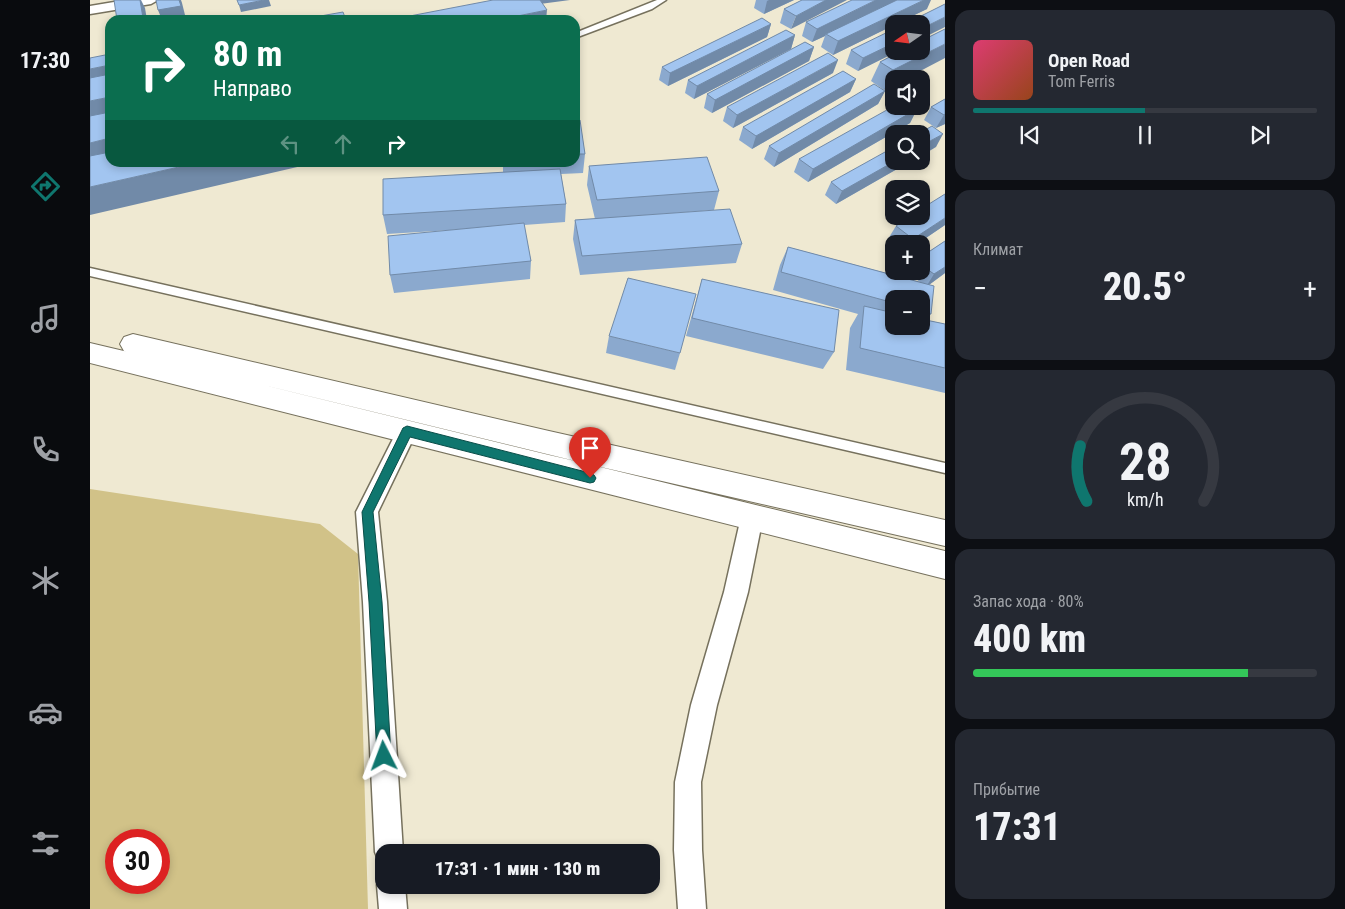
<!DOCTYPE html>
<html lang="ru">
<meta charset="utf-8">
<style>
body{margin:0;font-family:"Roboto Condensed",sans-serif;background:#242831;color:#f1f3f6;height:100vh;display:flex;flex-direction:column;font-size:19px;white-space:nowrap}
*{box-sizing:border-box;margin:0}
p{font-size:16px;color:#9ea1a6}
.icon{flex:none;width:28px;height:28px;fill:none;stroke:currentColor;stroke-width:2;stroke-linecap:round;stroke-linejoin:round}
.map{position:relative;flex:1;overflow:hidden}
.sheet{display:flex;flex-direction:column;gap:10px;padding:10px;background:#0d0f14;width:400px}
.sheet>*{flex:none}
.banner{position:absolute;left:15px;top:15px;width:475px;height:152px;border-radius:15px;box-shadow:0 2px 8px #0003;background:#0b6e4f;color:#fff;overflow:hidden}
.needle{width:32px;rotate:256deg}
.fabs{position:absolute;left:795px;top:15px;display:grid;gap:10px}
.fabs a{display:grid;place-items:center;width:45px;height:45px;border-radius:10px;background:#171b24;box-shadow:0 2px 8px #0003;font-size:25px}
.speed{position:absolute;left:15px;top:829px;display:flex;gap:10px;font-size:25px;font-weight:700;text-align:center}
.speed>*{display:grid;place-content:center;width:65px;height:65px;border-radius:50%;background:#171b24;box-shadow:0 2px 8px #0003;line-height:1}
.speed .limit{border:8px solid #d22;background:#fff;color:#111}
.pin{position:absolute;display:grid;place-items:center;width:42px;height:42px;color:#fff;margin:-51px -21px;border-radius:50% 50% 50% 0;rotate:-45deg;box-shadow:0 0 5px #0007}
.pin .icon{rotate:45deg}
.me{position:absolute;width:55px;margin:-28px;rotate:357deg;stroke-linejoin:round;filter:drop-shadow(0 0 4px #0008)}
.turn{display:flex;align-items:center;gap:18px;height:105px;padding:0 25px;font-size:22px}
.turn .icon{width:65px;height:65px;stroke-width:2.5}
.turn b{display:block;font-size:35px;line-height:42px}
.lanes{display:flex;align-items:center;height:48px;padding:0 25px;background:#0003;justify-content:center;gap:25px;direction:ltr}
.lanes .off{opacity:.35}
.big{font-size:38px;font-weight:800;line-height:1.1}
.sheet .tile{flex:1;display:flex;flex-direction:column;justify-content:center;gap:8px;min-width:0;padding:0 18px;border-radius:15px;background:#242831}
.sheet .dial{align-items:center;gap:0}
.dial svg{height:130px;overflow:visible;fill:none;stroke:#363941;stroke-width:7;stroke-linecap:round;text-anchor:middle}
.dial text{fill:#f1f3f6;stroke:none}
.song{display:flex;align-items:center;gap:15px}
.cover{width:60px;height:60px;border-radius:8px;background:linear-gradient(135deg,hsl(340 70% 55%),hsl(20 70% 35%))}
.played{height:5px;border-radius:2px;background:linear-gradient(90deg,#0f766e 50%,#363941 50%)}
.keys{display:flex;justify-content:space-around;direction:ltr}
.heat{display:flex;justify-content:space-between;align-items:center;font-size:28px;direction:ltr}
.charge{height:8px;border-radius:4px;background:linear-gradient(90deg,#34c759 80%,#363941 0)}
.trip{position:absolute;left:285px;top:844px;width:285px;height:50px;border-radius:15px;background:#171b24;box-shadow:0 2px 8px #0003;font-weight:800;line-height:50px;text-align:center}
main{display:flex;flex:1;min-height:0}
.dock{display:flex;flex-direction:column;width:90px;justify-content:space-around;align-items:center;background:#090b0e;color:#9ea1a6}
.dock .icon{width:35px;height:35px}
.dock .on{color:#0f766e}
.dock b{font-size:22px;color:#f1f3f6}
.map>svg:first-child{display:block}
.green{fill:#d1c288;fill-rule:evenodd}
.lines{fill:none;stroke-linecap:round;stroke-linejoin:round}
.service-casing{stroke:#76715d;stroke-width:3}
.minor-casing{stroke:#76715d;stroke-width:3}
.trunk-casing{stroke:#76715d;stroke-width:2}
.service{fill:#fff;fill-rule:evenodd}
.minor{fill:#fff;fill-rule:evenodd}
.trunk{fill:#fff;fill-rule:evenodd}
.wall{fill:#8ba9ce;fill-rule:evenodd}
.shaded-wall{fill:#718aa8}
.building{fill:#a2c5f0;stroke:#718aa8}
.route{fill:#0f766e;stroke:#0a4d48}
</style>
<main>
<nav class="dock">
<b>17:30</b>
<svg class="icon on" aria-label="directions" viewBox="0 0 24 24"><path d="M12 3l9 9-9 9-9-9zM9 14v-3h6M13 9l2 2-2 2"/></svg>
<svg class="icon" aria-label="music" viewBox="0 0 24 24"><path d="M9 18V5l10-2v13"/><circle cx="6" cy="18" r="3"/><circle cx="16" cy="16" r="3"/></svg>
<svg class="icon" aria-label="phone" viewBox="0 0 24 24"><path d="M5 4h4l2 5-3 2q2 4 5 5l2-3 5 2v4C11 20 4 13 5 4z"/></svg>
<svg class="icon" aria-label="climate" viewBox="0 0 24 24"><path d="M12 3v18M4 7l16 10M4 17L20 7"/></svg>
<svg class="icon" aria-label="car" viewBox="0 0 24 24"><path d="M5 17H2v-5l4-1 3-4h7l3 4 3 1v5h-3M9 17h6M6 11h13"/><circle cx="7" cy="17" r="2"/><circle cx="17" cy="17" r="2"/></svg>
<svg class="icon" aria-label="filters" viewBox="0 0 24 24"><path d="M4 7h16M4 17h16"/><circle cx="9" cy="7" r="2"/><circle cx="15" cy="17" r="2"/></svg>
</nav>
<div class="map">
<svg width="855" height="909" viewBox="0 0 855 909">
<rect width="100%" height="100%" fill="#efe9d2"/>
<path class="green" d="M0,489L230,524L268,554L278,909H0ZM26,840H69V882H26Z"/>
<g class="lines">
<defs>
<g id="service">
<path d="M567,0H576L562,9L485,38V33Z"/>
<path d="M0,268L855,463V473L0,276Z"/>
</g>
<g id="minor">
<path d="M36,0H68L61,4L0,14V6Z"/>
<path d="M317,422L324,425L327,431L288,512L297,602L313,852H294V864L289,862L285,852L273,602L266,512L310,425Z"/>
<path d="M662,507L670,510L673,517L658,592L627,705L611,782L612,850L616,909H588L584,850L585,782L601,705L634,592L651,517L654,510Z"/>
<path d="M294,874V885H315L317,909H289L287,885L291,875Z"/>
</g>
<path id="trunk" d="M43,334L459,431L855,520V546L459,455L153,380L855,551V579L0,363V343L38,352L34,351L30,344L34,337Z"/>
</defs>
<use href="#service" class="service-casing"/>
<use href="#minor" class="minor-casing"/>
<use href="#trunk" class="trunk-casing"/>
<use href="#service" class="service"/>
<use href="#minor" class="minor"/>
<use href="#trunk" class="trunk"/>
</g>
<g class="wall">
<path d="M666,0H704L674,14L664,8Z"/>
<path d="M712,0L701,29L690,23L694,9Z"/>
<path d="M837,9L804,24V25L743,55L731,47L735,36L722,42L712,36L716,22Z"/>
<path d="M681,24L677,37L578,86L569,80L572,67Z"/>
<path d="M855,29L794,90L781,81L790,62Z"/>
<path d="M705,35L701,49L604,99L595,93L598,80Z"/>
<path d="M724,47L719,61L622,113L614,108L617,94Z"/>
<path d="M761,50L804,51H808L768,71L756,64Z"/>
<path d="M743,73L643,128L633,121L637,107Z"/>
<path d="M766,79L760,92L662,149L649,140L653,127Z"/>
<path d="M795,91L788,104L684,167L674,159L679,146Z"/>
<path d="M855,99V124L846,128L834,120L841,107Z"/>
<path d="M827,109L820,123L718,182L704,172L709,159Z"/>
<path d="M485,120L495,154L493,173L471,174L476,204L475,222L434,225L441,261L440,279L304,293L300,275L378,229L297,234L293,215L413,172V162H485Z"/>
<path d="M804,161H821L746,204L735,195L741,182Z"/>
<path d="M499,166L629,191L624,210L547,216L652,244L646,263L490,275L483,239L485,220L505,219L497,185Z"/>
<path d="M855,225L827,244H805L798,239L806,226Z"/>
<path d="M855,241V273L839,285L841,314L836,320L855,324V393L756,370L760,328L768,314L683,290L690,265L698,247L830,282L818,273L819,271H831V257ZM804,299H831V326H804Z"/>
<path d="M612,279L744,352L733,369L596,336Z"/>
<path d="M519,336L590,353L585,370L516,353Z"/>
</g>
<g class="shaded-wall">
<path d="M50,0H51L55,8L57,20H44Z"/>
<path d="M89,0H91L92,3L96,19L72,20L68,10Z"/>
<path d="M174,0H179L181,6L151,12L149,5Z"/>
<path d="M405,0H480L405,10Z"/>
<path d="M679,0H704L674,14L677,1Z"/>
<path d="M736,0H757L701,29L706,16Z"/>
<path d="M786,0H808L736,34L735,36L722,42L727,29Z"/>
<path d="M834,0H841L837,9L806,24H804V25L743,55L748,41Z"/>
<path d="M457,10L456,20H408Z"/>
<path d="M855,17V27L831,39V29Z"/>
<path d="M681,24L677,37L578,86L580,73Z"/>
<path d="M705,35L701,49L604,99L607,86Z"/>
<path d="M804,43V51H808L768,71L773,58Z"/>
<path d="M855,44V58L815,79H804V85L794,90L803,70Z"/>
<path d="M724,47L719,61L622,113L625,100Z"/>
<path d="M748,60L743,73L643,128L647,115Z"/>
<path d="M20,65V93L0,97V69Z"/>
<path d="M766,79L760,92L662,149L666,136Z"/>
<path d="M795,91L788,104L684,167L689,153Z"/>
<path d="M20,97V124L0,129V101Z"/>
<path d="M827,109L820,123L718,182L723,169Z"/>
<path d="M855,114V124L846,128L854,115Z"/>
<path d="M853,134L846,147L831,156V146Z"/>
<path d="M20,138V162L0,170V143Z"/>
<path d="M805,161H821L746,204L752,191Z"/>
<path d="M111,162H229L0,215V187Z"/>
<path d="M855,218V225L827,244H820L823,239Z"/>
<path d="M855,267V273L836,287L844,274Z"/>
</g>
<g class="building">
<path d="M24,0H50L53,18L44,20H27Z"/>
<path d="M66,0H89L91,6L68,10Z"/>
<path d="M147,0H174L149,5Z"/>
<path d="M403,0H450L457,10L408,20H299Z"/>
<path d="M712,0H736L706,16L694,9Z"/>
<path d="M762,0H786L727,29L716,22Z"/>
<path d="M807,0H834L748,41L736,34Z"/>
<path d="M855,4V17L831,29V24H815Z"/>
<path d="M253,12L256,20H208Z"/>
<path d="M672,18L681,24L580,73L572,67Z"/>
<path d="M804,29V43L773,58L761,50Z"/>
<path d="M855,29V44L803,70L790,62L811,51H831V41Z"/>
<path d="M696,30L705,35L607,86L598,80Z"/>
<path d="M715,42L724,47L625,100L617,94Z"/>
<path d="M738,53L748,60L647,115L637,107Z"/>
<path d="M20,54V65L0,69V58Z"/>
<path d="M753,71L766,79L666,136L653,127Z"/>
<path d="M20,74V97L0,101V78Z"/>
<path d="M784,84L795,91L689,153L679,146Z"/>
<path d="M855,99V114L854,115L841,107Z"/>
<path d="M804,106H822L827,109L723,169L709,159Z"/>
<path d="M20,112V138L0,143V116Z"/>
<path d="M485,120H490L495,154H485Z"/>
<path d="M842,126L853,134L831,146V134H828Z"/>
<path d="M804,147V161H805L752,191L741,182Z"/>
<path d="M20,152V162H111L0,187V156Z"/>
<path d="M617,157L629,191L507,200L499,166Z"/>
<path d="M470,169L476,204L293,215V179Z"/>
<path d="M855,194V218L823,239L806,226L821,216H831V209Z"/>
<path d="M640,209L652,244L492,256L485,220Z"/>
<path d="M434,223L441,261L300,275L298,236Z"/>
<path d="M855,241V267L844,274L831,265V257Z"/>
<path d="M698,247L844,286L841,314L831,311V299H804V303L691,272Z"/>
<path d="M538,278L606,294L590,353L519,336Z"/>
<path d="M612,279L749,310L744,352L602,318Z"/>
<path d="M774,306L804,313V326H831V319L855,324V368L770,348Z"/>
</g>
<path class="route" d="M317,426L500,473L504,475L506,478L504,482L500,483L320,437L283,512L292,602L301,756L299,761L294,763L289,761L287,756L279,602L272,512L313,428Z"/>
</svg>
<div class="fabs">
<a><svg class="needle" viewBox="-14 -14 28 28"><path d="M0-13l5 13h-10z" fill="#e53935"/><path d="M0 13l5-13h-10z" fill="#9ea1a6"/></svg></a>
<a><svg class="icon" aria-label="sound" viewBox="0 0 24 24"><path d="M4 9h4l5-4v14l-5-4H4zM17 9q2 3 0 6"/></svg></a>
<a><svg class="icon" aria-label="search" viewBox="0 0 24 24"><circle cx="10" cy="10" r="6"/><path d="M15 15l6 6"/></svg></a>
<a><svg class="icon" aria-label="layers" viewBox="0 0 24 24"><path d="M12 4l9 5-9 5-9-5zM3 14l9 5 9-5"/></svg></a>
<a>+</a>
<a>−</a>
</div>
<div class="speed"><div class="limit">30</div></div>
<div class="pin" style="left:500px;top:478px;background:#d93025"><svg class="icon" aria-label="arrive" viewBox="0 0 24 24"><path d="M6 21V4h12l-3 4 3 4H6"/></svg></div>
<svg class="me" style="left:294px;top:756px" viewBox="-20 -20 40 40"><path d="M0-17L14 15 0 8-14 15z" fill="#0f766e" stroke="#fff" stroke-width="4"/></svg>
<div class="trip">17:31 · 1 мин · 130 m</div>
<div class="banner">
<div class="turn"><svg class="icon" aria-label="right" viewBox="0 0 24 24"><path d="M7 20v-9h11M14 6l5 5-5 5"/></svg><div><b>80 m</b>Направо</div></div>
<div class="lanes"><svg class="icon off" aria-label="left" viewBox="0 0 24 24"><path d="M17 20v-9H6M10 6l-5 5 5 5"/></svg><svg class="icon off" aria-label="ahead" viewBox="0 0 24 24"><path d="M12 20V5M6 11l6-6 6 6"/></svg><svg class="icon" aria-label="right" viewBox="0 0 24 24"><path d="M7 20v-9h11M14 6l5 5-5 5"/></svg></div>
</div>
</div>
<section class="sheet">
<div class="tile">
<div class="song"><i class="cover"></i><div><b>Open Road</b><p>Tom Ferris</p></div></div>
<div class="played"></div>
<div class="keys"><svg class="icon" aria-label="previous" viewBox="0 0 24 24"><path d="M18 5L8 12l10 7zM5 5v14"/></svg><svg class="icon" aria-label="pause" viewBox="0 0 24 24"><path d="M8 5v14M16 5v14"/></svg><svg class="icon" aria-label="next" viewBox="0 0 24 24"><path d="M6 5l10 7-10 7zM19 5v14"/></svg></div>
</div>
<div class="tile"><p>Климат</p>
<div class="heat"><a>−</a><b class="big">20.5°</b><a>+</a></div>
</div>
<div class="tile dial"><svg viewBox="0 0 100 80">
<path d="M14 69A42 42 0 1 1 86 69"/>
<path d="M14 69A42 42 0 0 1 10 35" stroke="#0f766e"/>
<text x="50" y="56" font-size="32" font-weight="700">28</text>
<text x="50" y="72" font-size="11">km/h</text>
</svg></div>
<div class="tile"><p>Запас хода · 80%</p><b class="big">400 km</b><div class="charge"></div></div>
<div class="tile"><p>Прибытие</p><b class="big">17:31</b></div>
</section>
</main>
